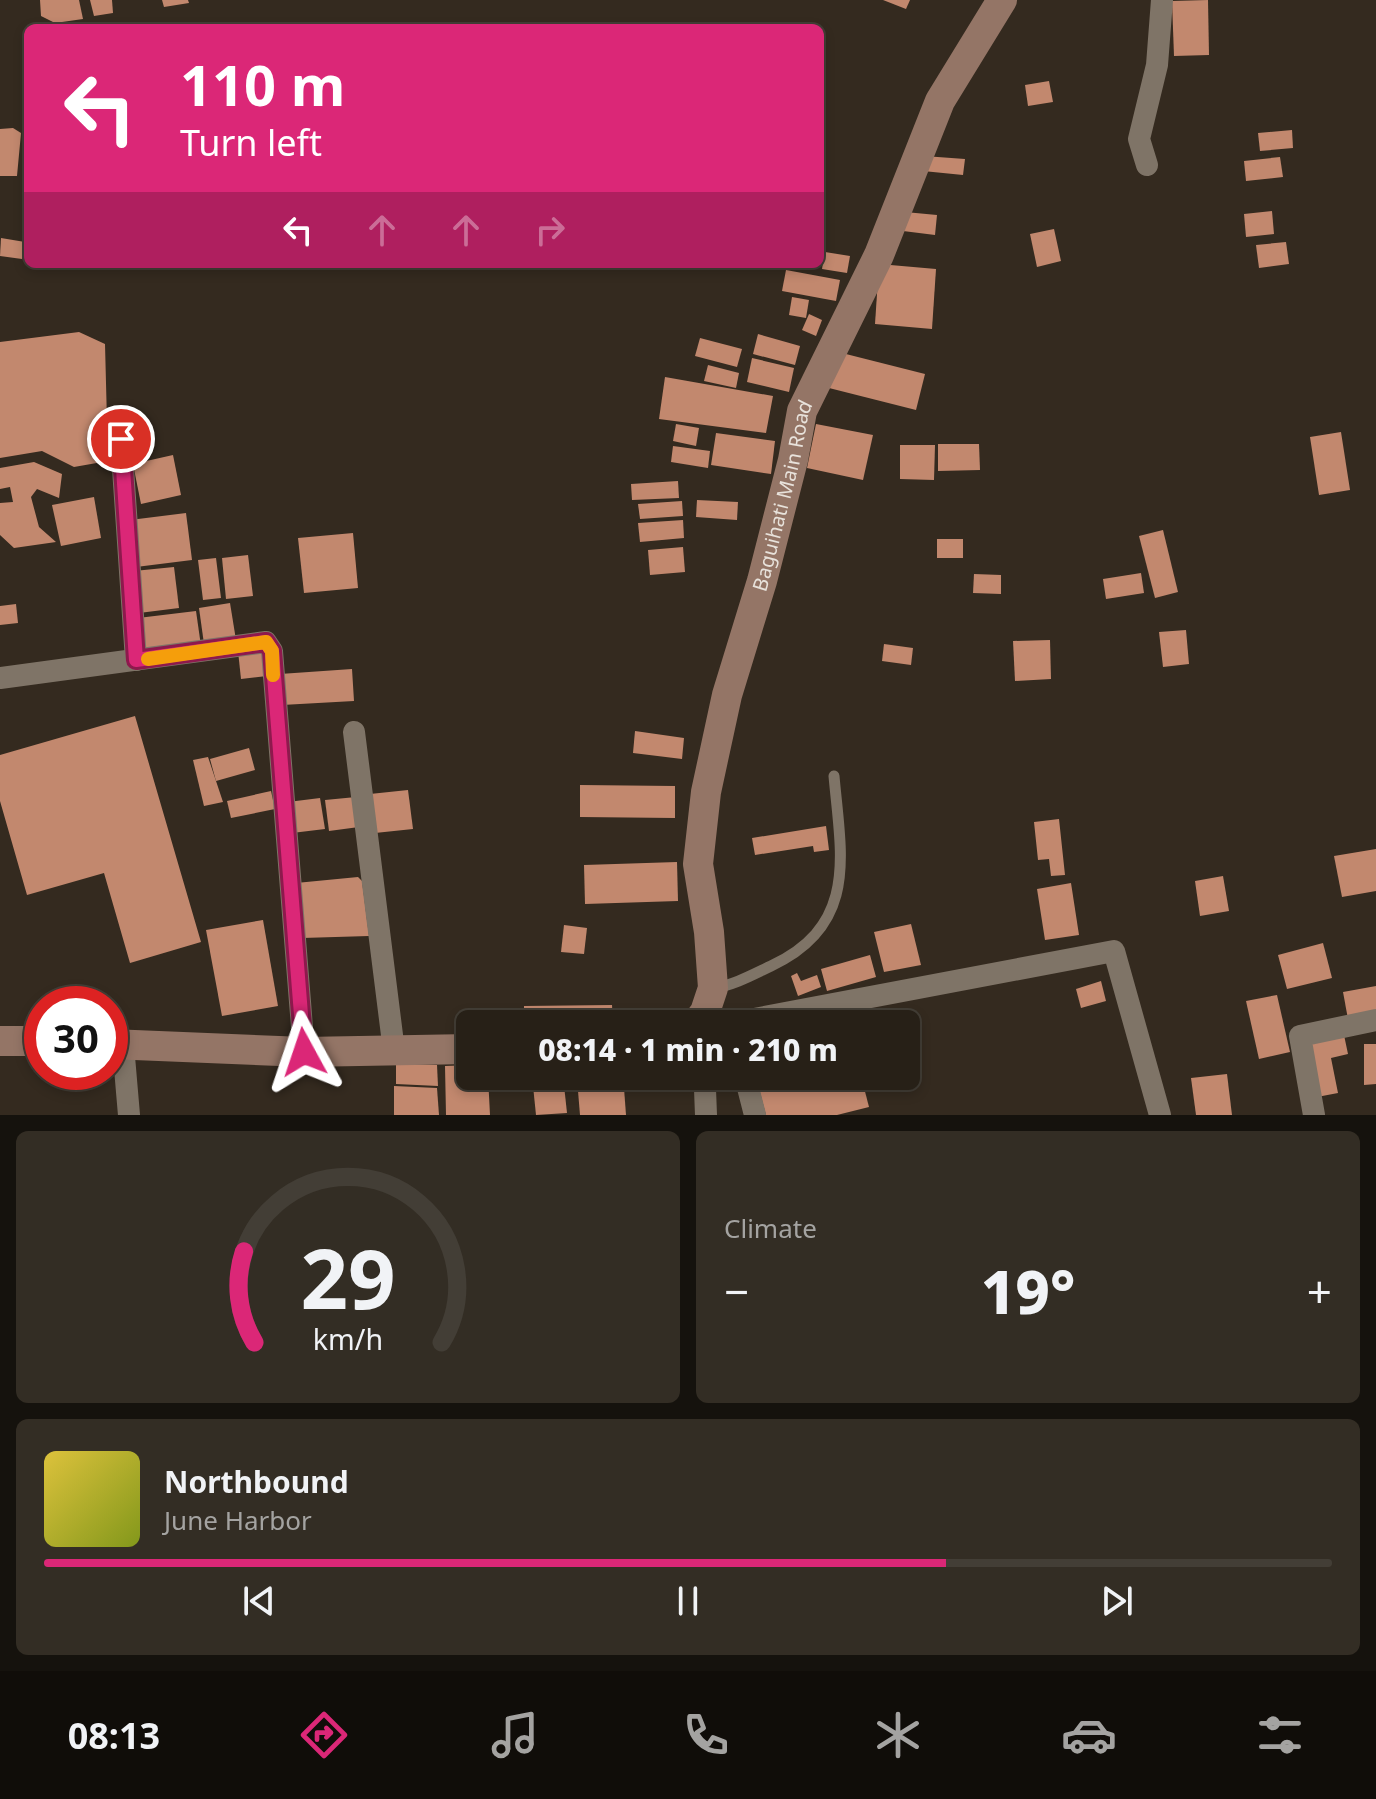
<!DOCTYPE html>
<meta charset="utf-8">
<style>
body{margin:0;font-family:"Noto Sans",sans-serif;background:#332d24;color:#f1f3f6;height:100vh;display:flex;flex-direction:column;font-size:30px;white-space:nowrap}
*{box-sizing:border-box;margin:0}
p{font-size:26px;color:#a4a3a1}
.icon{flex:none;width:44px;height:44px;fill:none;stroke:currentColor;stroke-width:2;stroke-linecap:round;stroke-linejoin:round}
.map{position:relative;height:1115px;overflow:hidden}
.details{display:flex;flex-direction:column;gap:16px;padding:16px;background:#15120d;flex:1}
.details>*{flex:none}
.top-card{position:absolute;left:24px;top:24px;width:800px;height:244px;border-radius:12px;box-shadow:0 4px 12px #0003,0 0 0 2px #433e36;background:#db2777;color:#fff;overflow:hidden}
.speed{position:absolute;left:24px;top:986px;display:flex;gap:16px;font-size:40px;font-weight:700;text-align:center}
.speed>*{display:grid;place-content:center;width:104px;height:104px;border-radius:50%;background:#272017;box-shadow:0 4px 12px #0003,0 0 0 2px #433e36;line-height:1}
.speed .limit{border:12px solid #d22;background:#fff;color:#111}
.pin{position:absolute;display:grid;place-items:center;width:68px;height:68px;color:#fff;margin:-34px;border:4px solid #fff;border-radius:50%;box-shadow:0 2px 8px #0007}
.me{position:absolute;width:88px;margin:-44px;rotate:355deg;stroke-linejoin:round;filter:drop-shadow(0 0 6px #0008)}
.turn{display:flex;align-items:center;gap:28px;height:168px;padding:0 24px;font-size:36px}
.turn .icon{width:104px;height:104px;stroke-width:2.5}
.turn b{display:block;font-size:56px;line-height:68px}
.lanes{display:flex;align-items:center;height:76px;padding:0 24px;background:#0003;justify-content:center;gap:40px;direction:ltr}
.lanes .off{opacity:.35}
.big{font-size:60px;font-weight:800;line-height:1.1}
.details .tile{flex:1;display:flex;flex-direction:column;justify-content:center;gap:12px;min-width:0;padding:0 28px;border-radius:12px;background:#332d24}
.details .dial{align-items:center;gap:0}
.dial svg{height:208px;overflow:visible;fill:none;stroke:#433e36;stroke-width:7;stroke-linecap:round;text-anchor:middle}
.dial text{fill:#f1f3f6;stroke:none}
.song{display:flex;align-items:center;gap:24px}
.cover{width:96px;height:96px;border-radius:12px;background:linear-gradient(135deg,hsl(50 70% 55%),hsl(70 70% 35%))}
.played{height:8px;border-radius:4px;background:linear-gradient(90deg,#db2777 70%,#433e36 70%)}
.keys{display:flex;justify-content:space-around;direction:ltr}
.heat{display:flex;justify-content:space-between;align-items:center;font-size:44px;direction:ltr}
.details .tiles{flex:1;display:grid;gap:16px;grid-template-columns:1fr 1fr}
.tile:last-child{grid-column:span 2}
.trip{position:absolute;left:456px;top:1010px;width:464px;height:80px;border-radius:12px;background:#272017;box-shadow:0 4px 12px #0003,0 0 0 2px #433e36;font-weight:800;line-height:80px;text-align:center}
.tab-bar{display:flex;height:128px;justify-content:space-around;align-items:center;background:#100d09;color:#a4a3a1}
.tab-bar .icon{width:56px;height:56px}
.tab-bar .selected{color:#db2777}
.tab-bar b{font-size:36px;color:#f1f3f6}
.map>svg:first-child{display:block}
.building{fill:#c2886e}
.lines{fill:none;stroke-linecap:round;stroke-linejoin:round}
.lane{stroke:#7f7467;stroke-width:11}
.street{stroke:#7f7467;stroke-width:22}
.secondary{stroke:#947566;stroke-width:30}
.route-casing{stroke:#8e194d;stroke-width:20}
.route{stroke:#db2777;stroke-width:14}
.slow{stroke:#f59e0b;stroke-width:14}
.labels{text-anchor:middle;stroke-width:8;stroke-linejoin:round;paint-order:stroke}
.street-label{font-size:20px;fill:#e8e2db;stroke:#342a1f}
</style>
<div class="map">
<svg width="1376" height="1115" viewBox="0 0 1376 1115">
<rect width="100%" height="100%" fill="#342a1f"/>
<g class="building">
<path d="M40,0H79L83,19L55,23L41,16Z"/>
<path d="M90,0H112L113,13L94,16Z"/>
<path d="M162,0H188L189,3L164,7Z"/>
<path d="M883,0H910L906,9Z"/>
<path d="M1208,0L1209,55L1174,56L1172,1Z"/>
<path d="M1049,81L1053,102L1028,106L1025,85Z"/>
<path d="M13,128L21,133L17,176H0V129Z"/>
<path d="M1292,130L1293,148L1260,151L1258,133Z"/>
<path d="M924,156L965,159L963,175L923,171Z"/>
<path d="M1280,157L1283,177L1246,181L1244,161Z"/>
<path d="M1272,211L1274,234L1246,237L1244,214Z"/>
<path d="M905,212L937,215L935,235L903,231Z"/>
<path d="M1054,229L1061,261L1037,267L1030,234Z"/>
<path d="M1,238L25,242L22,259L0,256Z"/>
<path d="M1286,242L1289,264L1259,268L1256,245Z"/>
<path d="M825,252L850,256L847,273L822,269Z"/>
<path d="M879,264L936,269L932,329L875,324Z"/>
<path d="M786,270L840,280L836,301L782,291Z"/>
<path d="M792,297L809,300L806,318L789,315Z"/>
<path d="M809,314L822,320L816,336L802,330Z"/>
<path d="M79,332L105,344L108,461L74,467L42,451L0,458V342Z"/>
<path d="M758,334L800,346L795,365L753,354Z"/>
<path d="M700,338L742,349L737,367L695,356Z"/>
<path d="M838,352L925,374L916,410L829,388Z"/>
<path d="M752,358L794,368L789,392L747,382Z"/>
<path d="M708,365L739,373L736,388L704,381Z"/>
<path d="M665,377L773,396L766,433L659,419Z"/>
<path d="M676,424L699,428L696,446L673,441Z"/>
<path d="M816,424L873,435L863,480L807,468Z"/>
<path d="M1341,432L1350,490L1319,495L1310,437Z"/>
<path d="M716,433L775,441L771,474L711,465Z"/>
<path d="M938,444H979L980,470L938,471Z"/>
<path d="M900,445H935L934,480L900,479Z"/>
<path d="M673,446L710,451L708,468L671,462Z"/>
<path d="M173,455L181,495L141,504L133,464Z"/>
<path d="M34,462L62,474L59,498L37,489L31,497L39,527L56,542L14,548L0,535V503L13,502L10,487L0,489V468Z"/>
<path d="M678,481L679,498L632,500L631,484Z"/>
<path d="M94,497L101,538L61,546L52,505Z"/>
<path d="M697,500L738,502L737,520L696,517Z"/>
<path d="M682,501L683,516L640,519L638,504Z"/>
<path d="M186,513L192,560L136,567L130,520Z"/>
<path d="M683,520L684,538L640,542L638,523Z"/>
<path d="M1163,530L1178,592L1155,598L1139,536Z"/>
<path d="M353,533L358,588L304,593L298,538Z"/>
<rect x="937" y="539" width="26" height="19"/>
<path d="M683,547L685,572L650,575L648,550Z"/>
<path d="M248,555L253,596L226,599L222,558Z"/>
<path d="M216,558L221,598L203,600L198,560Z"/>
<path d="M174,567L179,608L139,613L134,571Z"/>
<path d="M1141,573L1144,593L1106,599L1103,579Z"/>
<path d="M974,574L1001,575V594L973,593Z"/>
<path d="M230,603L236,640L204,644L199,608Z"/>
<path d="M16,604L18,623L0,625V606Z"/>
<path d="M196,611L201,646L143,653L138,618Z"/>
<path d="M1186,630L1189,664L1163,667L1159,632Z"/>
<path d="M1050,640L1051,679L1015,681L1013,641Z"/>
<path d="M884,644L913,648L911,665L882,661Z"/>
<path d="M264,648L267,676L241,679L238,651Z"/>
<path d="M352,669L354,701L282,705L280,674Z"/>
<path d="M135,716L201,942L130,963L104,873L27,895L0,801V755Z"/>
<path d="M635,731L684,738L682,759L633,753Z"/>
<path d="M249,748L255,770L216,781L210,759Z"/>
<path d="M208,757L223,802L204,806L193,760Z"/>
<path d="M580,785L675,786V818L580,817Z"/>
<path d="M408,790L413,829L375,833L370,794Z"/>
<path d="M271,791L275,809L231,818L227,801Z"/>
<path d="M356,797L359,827L329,831L325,800Z"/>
<path d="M320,798L325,829L292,833L288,802Z"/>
<path d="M1059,819L1065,875L1051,876L1049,859L1038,860L1034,822Z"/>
<path d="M826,826L829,850L814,852L813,846L755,855L752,838Z"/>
<path d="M1376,849V891L1342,897L1334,856Z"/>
<path d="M677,862L678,901L585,904L584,865Z"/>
<path d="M1223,876L1229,911L1200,916L1195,881Z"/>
<path d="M358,877L362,881L369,936L302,938L296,883Z"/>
<path d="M1071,883L1079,935L1045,940L1037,889Z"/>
<path d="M263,920L278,1006L222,1016L206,930Z"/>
<path d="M911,924L921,965L884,972L874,932Z"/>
<path d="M564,925L587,928L584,954L561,952Z"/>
<path d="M1323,943L1332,978L1287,989L1278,955Z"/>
<path d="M870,955L876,977L827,991L821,969Z"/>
<path d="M797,973L801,981L817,975L821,987L798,996L791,976Z"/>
<path d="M1101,981L1106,1001L1081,1008L1076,989Z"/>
<path d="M1376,986V1014L1348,1019L1343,992Z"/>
<path d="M1277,995L1290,1052L1259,1059L1246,1001Z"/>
<path d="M612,1005L613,1024H524V1006Z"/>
<path d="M1344,1035L1348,1054L1331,1058L1338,1093L1317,1097L1306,1043Z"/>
<path d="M1364,1044H1376V1084L1364,1085Z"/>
<path d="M396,1064L437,1065L438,1086L396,1084Z"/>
<path d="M470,1065V1076H488L490,1115H446L445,1066Z"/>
<path d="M1227,1074L1232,1115H1196L1191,1078Z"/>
<path d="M532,1076H563L567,1113L536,1115Z"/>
<path d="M796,1076H861L869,1107L837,1115H766L758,1085Z"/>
<path d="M394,1086L437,1088L439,1115H394Z"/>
<path d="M624,1088L626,1115H580L578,1091Z"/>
</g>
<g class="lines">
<path class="lane" d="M714,988C734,985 752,975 771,966C859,925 841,855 834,776"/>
<g class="street">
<path d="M1147,165L1139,139L1157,65L1162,0"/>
<path d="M121,439L136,660"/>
<path d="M0,678L266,642L272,651L304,1052"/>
<path d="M354,732L394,1051"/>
<path d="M728,1024L1114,951L1160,1115"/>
<path d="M123,1045L129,1115"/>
<path d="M700,1076L705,1089L706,1115"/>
<path d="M745,1076L755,1115"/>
<path d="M1314,1115L1300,1036L1376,1020"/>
</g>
<g class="secondary">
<path id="s1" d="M696,1024L705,1012L713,988L709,932L698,864L706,792L727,695L762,581L793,460L802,411L879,255L940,101L1002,0"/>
<path d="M0,1041H42"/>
<path d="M110,1044L304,1052L470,1049"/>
</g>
</g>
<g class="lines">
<defs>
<path id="route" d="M121,439L136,660L266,642L272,651L304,1052"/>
</defs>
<use href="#route" class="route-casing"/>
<use href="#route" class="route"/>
<path class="slow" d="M148,659L266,642L272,651L273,675"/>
</g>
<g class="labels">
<g class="street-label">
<text dy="7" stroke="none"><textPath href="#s1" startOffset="544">Baguihati Main Road</textPath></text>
</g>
</g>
</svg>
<div class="speed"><div class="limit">30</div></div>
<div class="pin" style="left:121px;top:439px;background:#d93025"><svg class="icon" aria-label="arrive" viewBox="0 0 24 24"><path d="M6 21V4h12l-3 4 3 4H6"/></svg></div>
<svg class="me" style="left:304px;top:1052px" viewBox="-20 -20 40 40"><path d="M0-17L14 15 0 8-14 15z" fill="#db2777" stroke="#fff" stroke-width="4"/></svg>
<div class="trip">08:14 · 1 min · 210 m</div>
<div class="top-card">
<div class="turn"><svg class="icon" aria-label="left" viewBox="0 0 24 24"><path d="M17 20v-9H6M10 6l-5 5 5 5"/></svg><div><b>110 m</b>Turn left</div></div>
<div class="lanes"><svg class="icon" aria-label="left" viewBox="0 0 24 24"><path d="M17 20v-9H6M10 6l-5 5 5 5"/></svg><svg class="icon off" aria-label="ahead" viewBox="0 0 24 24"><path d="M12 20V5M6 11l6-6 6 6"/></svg><svg class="icon off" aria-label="ahead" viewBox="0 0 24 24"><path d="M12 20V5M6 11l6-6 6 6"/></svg><svg class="icon off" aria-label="right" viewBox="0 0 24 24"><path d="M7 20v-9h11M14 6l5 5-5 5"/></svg></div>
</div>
</div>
<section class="details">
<div class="tiles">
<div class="tile dial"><svg viewBox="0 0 100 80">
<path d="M14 69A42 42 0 1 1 86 69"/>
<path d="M14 69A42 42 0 0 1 10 34" stroke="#db2777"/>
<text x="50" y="56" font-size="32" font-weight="700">29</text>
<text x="50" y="72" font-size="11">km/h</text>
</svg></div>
<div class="tile"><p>Climate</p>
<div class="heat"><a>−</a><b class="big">19°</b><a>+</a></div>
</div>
<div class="tile">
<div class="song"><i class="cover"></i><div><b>Northbound</b><p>June Harbor</p></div></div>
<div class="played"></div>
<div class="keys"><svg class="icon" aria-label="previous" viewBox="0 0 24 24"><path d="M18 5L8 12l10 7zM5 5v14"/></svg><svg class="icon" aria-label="pause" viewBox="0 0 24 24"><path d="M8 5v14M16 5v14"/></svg><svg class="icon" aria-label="next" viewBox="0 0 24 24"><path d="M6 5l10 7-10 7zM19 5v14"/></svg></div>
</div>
</div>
</section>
<nav class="tab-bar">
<b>08:13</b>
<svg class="icon selected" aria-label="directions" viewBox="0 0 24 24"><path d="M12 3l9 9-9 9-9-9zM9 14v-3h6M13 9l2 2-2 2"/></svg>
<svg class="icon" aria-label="music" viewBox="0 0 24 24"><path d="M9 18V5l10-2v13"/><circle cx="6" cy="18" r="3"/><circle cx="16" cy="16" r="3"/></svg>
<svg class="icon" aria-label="phone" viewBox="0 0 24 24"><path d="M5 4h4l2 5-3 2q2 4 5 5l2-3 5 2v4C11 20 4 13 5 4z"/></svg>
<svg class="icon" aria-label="climate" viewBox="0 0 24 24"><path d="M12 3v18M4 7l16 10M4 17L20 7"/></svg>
<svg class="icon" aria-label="car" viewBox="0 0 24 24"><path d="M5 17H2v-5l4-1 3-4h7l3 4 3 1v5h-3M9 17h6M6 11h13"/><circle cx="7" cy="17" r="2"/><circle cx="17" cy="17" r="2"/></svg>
<svg class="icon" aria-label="filters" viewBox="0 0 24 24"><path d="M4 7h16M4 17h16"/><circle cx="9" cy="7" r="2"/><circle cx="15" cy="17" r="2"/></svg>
</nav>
